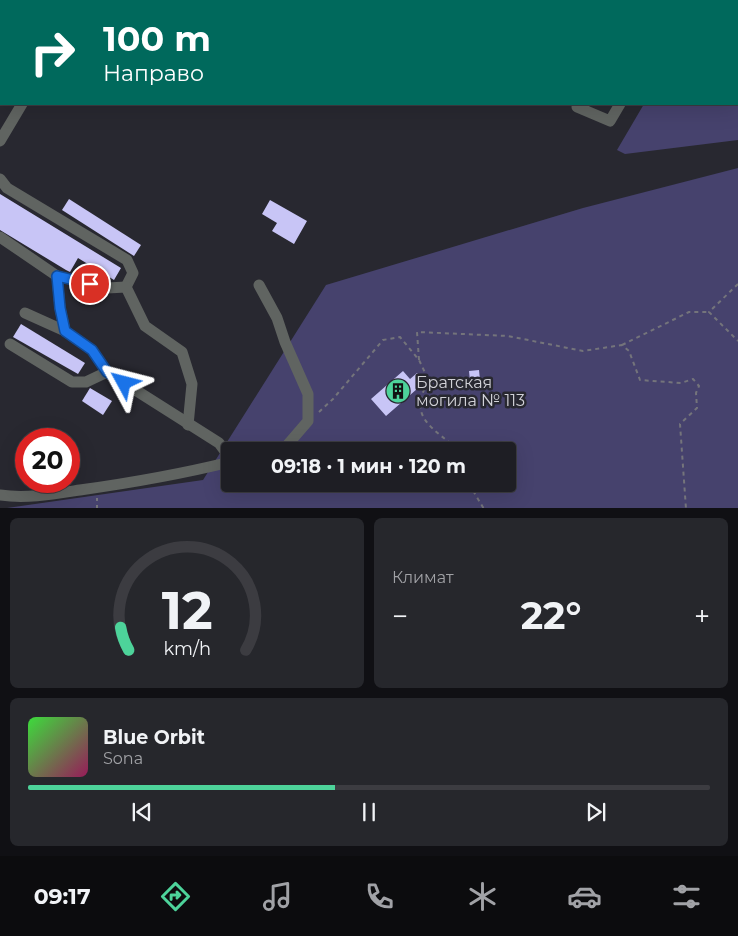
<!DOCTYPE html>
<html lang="ru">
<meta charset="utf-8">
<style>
body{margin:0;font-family:Montserrat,sans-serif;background:#26272c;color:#f1f3f6;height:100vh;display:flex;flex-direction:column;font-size:19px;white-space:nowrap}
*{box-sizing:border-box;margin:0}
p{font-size:16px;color:#a1a2a6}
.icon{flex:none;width:28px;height:28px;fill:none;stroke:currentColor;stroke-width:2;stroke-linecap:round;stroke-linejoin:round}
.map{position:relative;height:508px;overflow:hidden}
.side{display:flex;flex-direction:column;gap:10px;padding:10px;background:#101014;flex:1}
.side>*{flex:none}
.top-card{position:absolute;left:0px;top:0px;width:739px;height:105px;box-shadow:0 5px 20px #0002,0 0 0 1px #3c3c41;background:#00695c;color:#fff;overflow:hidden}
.speed{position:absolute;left:15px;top:428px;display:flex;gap:10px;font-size:25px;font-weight:700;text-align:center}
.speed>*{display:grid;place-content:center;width:65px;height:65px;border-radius:50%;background:#1e1e24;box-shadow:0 5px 20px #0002,0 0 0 1px #3c3c41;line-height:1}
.speed .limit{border:8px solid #d22;background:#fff;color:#111}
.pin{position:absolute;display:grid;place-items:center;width:42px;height:42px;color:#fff;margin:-21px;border:2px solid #fff;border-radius:50%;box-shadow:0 1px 5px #0007}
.me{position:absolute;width:55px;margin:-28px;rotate:308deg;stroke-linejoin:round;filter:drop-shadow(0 0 4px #0008)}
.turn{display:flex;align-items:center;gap:18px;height:105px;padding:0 20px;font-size:22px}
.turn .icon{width:65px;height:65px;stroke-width:2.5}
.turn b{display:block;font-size:35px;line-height:42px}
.big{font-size:38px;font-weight:700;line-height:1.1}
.side .card{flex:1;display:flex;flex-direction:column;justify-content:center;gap:8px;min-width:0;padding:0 18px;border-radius:8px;background:#26272c}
.side .dial{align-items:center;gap:0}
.dial svg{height:130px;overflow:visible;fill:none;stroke:#3c3c41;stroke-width:7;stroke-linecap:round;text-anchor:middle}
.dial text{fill:#f1f3f6;stroke:none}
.song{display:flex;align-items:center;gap:15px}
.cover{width:60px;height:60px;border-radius:8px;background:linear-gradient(135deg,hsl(120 70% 55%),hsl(330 70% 35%))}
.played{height:5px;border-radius:2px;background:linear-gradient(90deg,#4dd39a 45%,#3c3c41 45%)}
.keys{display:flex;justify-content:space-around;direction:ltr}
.heat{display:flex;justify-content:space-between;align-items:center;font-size:28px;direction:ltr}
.side .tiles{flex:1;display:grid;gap:10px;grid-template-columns:1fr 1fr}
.card:last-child{grid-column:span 2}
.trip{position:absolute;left:221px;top:442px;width:295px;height:50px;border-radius:5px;background:#1e1e24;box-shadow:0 5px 20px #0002,0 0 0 1px #3c3c41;font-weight:700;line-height:50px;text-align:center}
.dock{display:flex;height:80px;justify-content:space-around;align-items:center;background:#0c0c0e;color:#a1a2a6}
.dock .icon{width:35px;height:35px}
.dock .active{color:#4dd39a}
.dock b{font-size:22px;color:#f1f3f6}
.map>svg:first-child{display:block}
.green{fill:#46426d;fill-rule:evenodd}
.building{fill:#c8c5f6}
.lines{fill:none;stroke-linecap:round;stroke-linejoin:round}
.path{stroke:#74747b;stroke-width:2;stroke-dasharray:4 4;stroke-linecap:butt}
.minor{stroke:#606461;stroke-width:11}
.route-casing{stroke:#114b97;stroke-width:12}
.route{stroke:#1a73e8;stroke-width:9}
.labels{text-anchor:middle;stroke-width:5;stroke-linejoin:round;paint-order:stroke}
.poi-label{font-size:16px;fill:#d2d2d8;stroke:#282830;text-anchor:start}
</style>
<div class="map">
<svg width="738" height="509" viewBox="0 0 738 509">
<rect width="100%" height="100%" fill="#282830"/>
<g class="green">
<path d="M520,0H738V140L625,154L617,150L644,104H738V1Z"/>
<path d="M738,168V508L0,509L203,480L326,285L583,208ZM230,451H508V484H230Z"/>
</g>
<g class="building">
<path d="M0,194L121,268L114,280L78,258L70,272L66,270L0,230Z"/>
<path d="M69,199L141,245L134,256L62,210Z"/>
<path d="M270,200L307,221L294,244L272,231L277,223L262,214Z"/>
<path d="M21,324L85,363L78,374L13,337Z"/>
<path d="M479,370L480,380L470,381L469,371Z"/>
<path d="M403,371L410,379L417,373L425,382L386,416L371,399Z"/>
<path d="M90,388L112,401L103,415L82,401Z"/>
</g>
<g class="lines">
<g class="path">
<path d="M738,284L709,312L738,341"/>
<path d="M622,345L689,312H709"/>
<path d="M419,360L417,332L508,336L583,351L622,345L629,351L640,380L681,383L693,379L699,386L696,393L697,408L680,424L686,509"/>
<path d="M319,412L333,399L383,340L400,337L419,360L429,381C405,418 436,429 459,451"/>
<path d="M469,484L484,509"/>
<path d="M97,509V498"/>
</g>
<g class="minor">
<path d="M363,0L365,1"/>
<path d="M586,0V1"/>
<path d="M82,1L83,0"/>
<path d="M401,1L403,0"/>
<path d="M577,107L610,121L620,104"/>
<path d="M0,141L22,104"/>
<path d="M0,179L7,188L127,260L133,273L126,287"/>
<path d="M0,237L57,276L60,308L65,331"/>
<path d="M57,276L107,288L126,287L145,326L182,352L192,384L188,425"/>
<path d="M259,285L277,318L285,342L308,394V421L283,450L279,451"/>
<path d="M25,313L65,331L92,350L107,372L219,443L230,458"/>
<path d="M10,344L72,382H86L107,372"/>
<path d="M0,495C26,499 54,494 80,490C130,483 181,474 230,462"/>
</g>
</g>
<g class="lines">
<defs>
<path id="route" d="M90,284L57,276L60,308L65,331L92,350L107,372L124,383"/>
</defs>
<use href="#route" class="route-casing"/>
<use href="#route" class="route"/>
</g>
<defs>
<symbol id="building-disc" viewBox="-11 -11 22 22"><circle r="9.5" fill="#4dd39a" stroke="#282830"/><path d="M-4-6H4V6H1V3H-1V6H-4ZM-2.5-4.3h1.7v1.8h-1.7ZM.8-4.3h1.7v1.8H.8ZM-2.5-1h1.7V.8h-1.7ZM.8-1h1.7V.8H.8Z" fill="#111"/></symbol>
</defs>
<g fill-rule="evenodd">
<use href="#building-disc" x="384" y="377" width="28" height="28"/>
</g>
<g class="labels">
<g class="poi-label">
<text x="416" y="388">Братская<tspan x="416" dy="18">могила № 113</tspan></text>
</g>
</g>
</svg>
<div class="speed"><div class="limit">20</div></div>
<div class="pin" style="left:90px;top:284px;background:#d93025"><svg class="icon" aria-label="arrive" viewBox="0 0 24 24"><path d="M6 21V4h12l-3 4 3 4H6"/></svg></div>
<svg class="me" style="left:124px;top:383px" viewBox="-20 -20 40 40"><path d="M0-17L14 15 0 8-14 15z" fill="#1a73e8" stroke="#fff" stroke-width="4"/></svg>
<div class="trip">09:18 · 1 мин · 120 m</div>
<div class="top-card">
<div class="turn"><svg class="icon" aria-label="right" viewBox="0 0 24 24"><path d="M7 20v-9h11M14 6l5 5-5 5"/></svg><div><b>100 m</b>Направо</div></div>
</div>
</div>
<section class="side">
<div class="tiles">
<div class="card dial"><svg viewBox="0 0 100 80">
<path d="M14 69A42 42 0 1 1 86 69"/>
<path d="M14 69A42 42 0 0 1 9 55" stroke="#4dd39a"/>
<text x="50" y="56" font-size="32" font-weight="700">12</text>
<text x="50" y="72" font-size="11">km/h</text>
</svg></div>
<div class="card"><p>Климат</p>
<div class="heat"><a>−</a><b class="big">22°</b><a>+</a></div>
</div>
<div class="card">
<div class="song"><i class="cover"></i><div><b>Blue Orbit</b><p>Sona</p></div></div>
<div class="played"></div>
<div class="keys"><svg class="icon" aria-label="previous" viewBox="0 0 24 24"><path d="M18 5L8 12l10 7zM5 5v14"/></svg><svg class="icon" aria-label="pause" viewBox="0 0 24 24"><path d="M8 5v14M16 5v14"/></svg><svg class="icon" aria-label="next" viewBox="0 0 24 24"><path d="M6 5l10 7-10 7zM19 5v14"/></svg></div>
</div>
</div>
</section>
<nav class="dock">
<b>09:17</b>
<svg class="icon active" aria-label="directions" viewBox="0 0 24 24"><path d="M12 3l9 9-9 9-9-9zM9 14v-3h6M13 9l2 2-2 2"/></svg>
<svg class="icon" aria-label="music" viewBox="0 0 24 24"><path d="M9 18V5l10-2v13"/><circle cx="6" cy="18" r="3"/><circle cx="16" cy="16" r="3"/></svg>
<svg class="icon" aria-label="phone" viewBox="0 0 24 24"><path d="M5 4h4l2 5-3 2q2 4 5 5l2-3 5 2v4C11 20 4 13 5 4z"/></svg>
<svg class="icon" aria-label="climate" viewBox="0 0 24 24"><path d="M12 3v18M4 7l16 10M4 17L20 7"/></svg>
<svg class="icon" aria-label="car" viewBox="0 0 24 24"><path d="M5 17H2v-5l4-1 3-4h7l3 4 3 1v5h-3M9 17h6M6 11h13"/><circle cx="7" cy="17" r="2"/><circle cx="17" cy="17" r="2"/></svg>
<svg class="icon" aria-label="filters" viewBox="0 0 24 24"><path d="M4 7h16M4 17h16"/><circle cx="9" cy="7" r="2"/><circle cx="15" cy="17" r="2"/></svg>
</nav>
